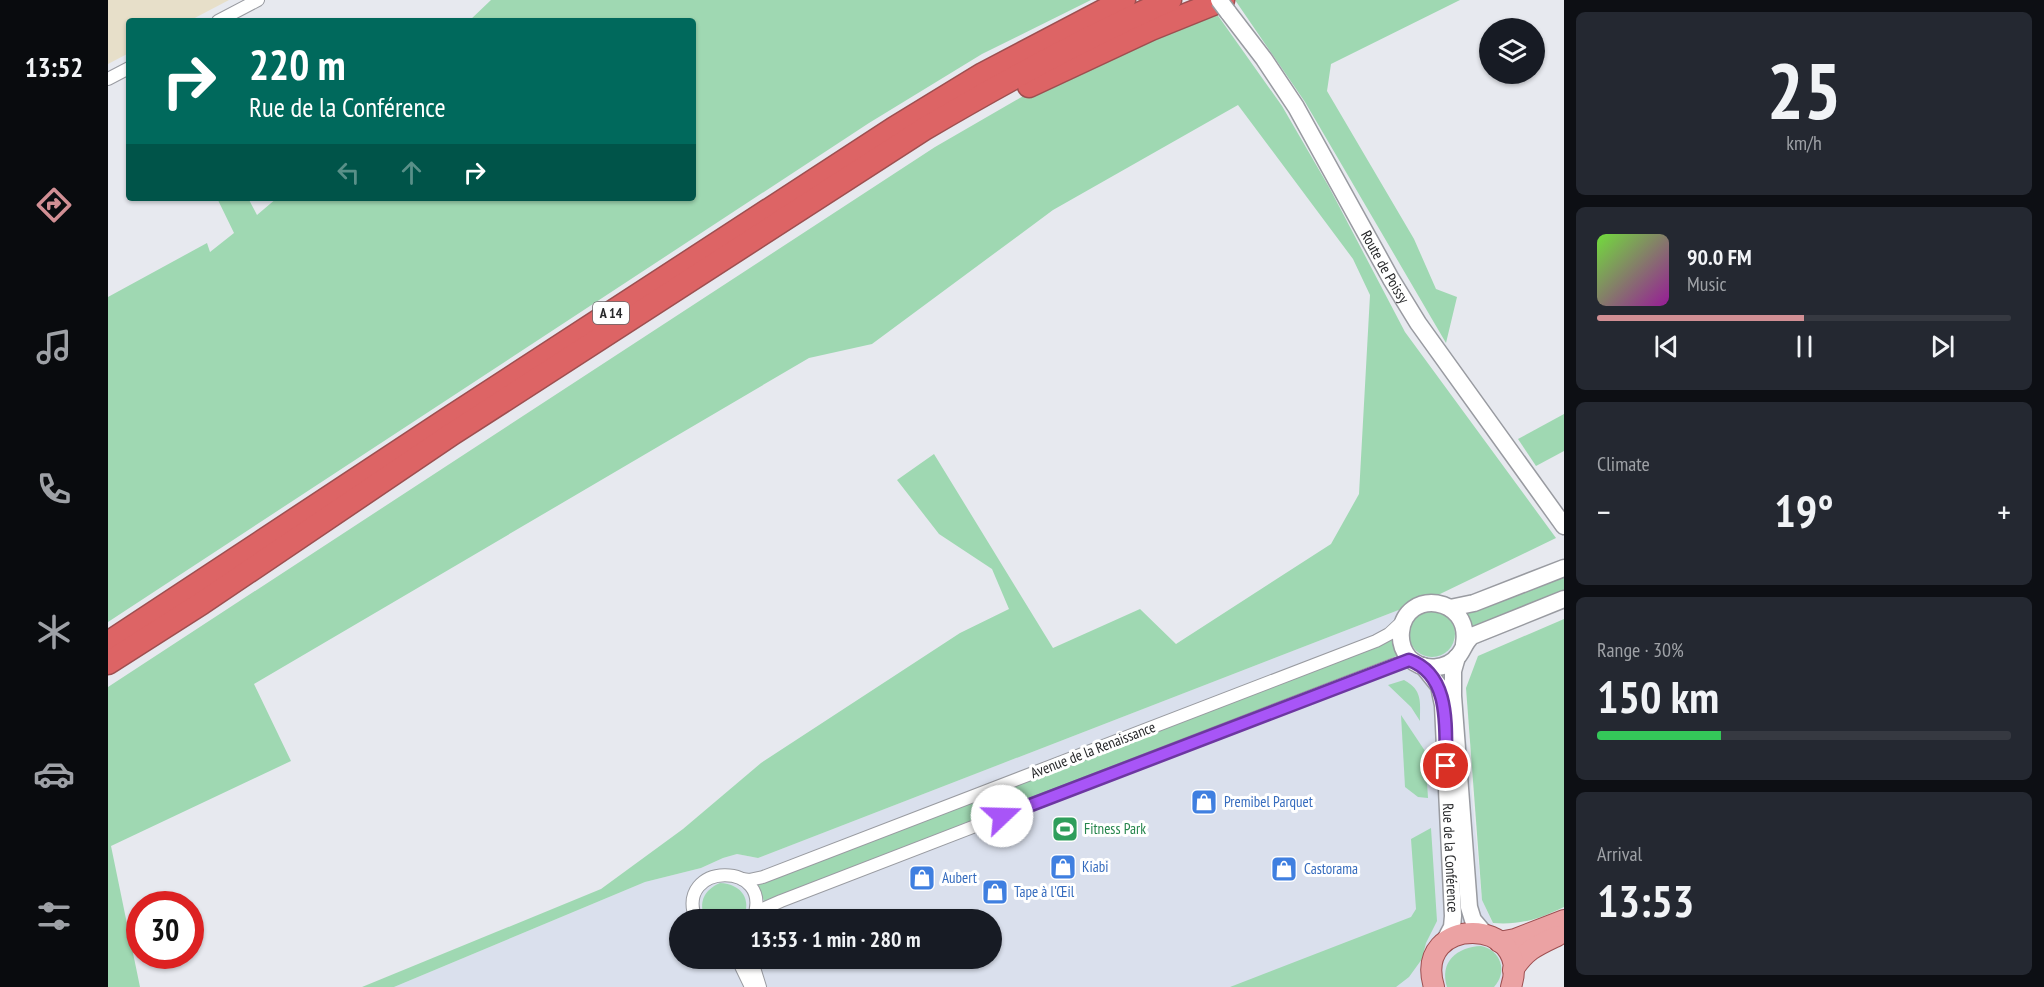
<!DOCTYPE html>
<meta charset="utf-8">
<style>
body{margin:0;font-family:"PT Sans Narrow",sans-serif;background:#242831;color:#f1f3f6;height:100vh;display:flex;flex-direction:column;font-size:22px;white-space:nowrap}
*{box-sizing:border-box;margin:0}
p{font-size:20px;color:#9ea1a6}
.icon{flex:none;width:33px;height:33px;fill:none;stroke:currentColor;stroke-width:2;stroke-linecap:round;stroke-linejoin:round}
.map{position:relative;flex:1;overflow:hidden}
.side{display:flex;flex-direction:column;gap:12px;padding:12px;background:#0d0f14;width:480px}
.side>*{flex:none}
.hud{position:absolute;left:18px;top:18px;width:570px;height:183px;border-radius:6px;box-shadow:0 2px 4px #0004;background:#00695c;color:#fff;overflow:hidden}
.fabs{position:absolute;left:1371px;top:18px;display:grid;gap:12px}
.fabs a{display:grid;place-items:center;width:66px;height:66px;border-radius:50%;background:#171b24;box-shadow:0 2px 4px #0004;font-size:30px}
.speed{position:absolute;left:18px;top:891px;display:flex;gap:12px;font-size:30px;font-weight:700;text-align:center}
.speed>*{display:grid;place-content:center;width:78px;height:78px;border-radius:50%;background:#171b24;box-shadow:0 2px 4px #0004;line-height:1}
.speed .limit{border:9px solid #d22;background:#fff;color:#111}
.pin{position:absolute;display:grid;place-items:center;width:51px;height:51px;color:#fff;margin:-26px;border:3px solid #fff;border-radius:50%;box-shadow:0 2px 6px #0007}
.me{position:absolute;width:66px;margin:-33px;rotate:69deg;stroke-linejoin:round;filter:drop-shadow(0 0 4px #0008)}
.turn{display:flex;align-items:center;gap:21px;height:126px;padding:0 24px;font-size:27px}
.turn .icon{width:78px;height:78px;stroke-width:2.5}
.turn b{display:block;font-size:42px;line-height:51px}
.lanes{display:flex;align-items:center;height:57px;padding:0 24px;background:#0003;justify-content:center;gap:30px;direction:ltr}
.lanes .off{opacity:.35}
.big{font-size:45px;font-weight:700;line-height:1.1}
.side .widget{flex:1;display:flex;flex-direction:column;justify-content:center;gap:9px;min-width:0;padding:0 21px;border-radius:9px;background:#242831}
.side .dial{align-items:center;gap:0}
.dial b{font-size:78px;line-height:1}
.song{display:flex;align-items:center;gap:18px}
.cover{width:72px;height:72px;border-radius:9px;background:linear-gradient(135deg,hsl(100 70% 55%),hsl(300 70% 35%))}
.played{height:6px;border-radius:3px;background:linear-gradient(90deg,#d18f94 50%,#363941 50%)}
.keys{display:flex;justify-content:space-around;direction:ltr}
.heat{display:flex;justify-content:space-between;align-items:center;font-size:33px;direction:ltr}
.charge{height:9px;border-radius:4px;background:linear-gradient(90deg,#34c759 30%,#363941 0)}
.trip{position:absolute;left:561px;top:909px;width:333px;height:60px;border-radius:30px;background:#171b24;box-shadow:0 2px 4px #0004;font-weight:700;line-height:60px;text-align:center}
main{display:flex;flex:1;min-height:0}
.menu{display:flex;flex-direction:column;width:108px;justify-content:space-around;align-items:center;background:#090b0e;color:#9ea1a6}
.menu .icon{width:42px;height:42px}
.menu .current{color:#d18f94}
.menu b{font-size:27px;color:#f1f3f6}
.map>svg:first-child{display:block}
.built{fill:#dae0ed;fill-rule:evenodd}
.industrial{fill:#e7dfc9}
.green{fill:#9fd8b2}
.lines{fill:none;stroke-linecap:round;stroke-linejoin:round}
.minor-casing{stroke:#999ba1;stroke-width:14}
.tertiary-casing{stroke:#999ba1;stroke-width:19}
.primary-casing{stroke:#9d4f50;stroke-width:22}
.motorway-casing{stroke:#9d4f50;stroke-width:25}
.minor{stroke:#fff;stroke-width:12}
.tertiary{stroke:#fff;stroke-width:16}
.primary{stroke:#eba2a3;stroke-width:20}
.motorway{stroke:#dd6465;stroke-width:22}
.tertiary-bridge-casing{stroke:#999ba1;stroke-width:19;stroke-linecap:butt}
.tertiary-bridge{stroke:#fff;stroke-width:16}
.route-casing{stroke:#6d37a1;stroke-width:15}
.route{stroke:#a855f7;stroke-width:10}
.labels{text-anchor:middle;stroke-width:6;stroke-linejoin:round;paint-order:stroke}
.shield{fill:#fff;stroke:#68686a;stroke-width:1.5}
.shield-label{font-size:14px;font-weight:bold;fill:#27282a}
.street-label{font-size:15px;fill:#27282a;stroke:#fff}
.shop-label{font-size:15px;fill:#366cbe;stroke:#fff;text-anchor:start}
.leisure-label{font-size:15px;fill:#27864d;stroke:#fff;text-anchor:start}
</style>
<main>
<nav class="menu">
<b>13:52</b>
<svg class="icon current" aria-label="directions" viewBox="0 0 24 24"><path d="M12 3l9 9-9 9-9-9zM9 14v-3h6M13 9l2 2-2 2"/></svg>
<svg class="icon" aria-label="music" viewBox="0 0 24 24"><path d="M9 18V5l10-2v13"/><circle cx="6" cy="18" r="3"/><circle cx="16" cy="16" r="3"/></svg>
<svg class="icon" aria-label="phone" viewBox="0 0 24 24"><path d="M5 4h4l2 5-3 2q2 4 5 5l2-3 5 2v4C11 20 4 13 5 4z"/></svg>
<svg class="icon" aria-label="climate" viewBox="0 0 24 24"><path d="M12 3v18M4 7l16 10M4 17L20 7"/></svg>
<svg class="icon" aria-label="car" viewBox="0 0 24 24"><path d="M5 17H2v-5l4-1 3-4h7l3 4 3 1v5h-3M9 17h6M6 11h13"/><circle cx="7" cy="17" r="2"/><circle cx="17" cy="17" r="2"/></svg>
<svg class="icon" aria-label="filters" viewBox="0 0 24 24"><path d="M4 7h16M4 17h16"/><circle cx="9" cy="7" r="2"/><circle cx="15" cy="17" r="2"/></svg>
</nav>
<div class="map">
<svg width="1456" height="987" viewBox="0 0 1456 987">
<rect width="100%" height="100%" fill="#e7e9ef"/>
<path class="built" d="M1332,594L1351,662L1374,900L1414,987H286L537,882L593,868L615,858L629,854L650,858ZM572,920H884V958H572Z"/>
<path class="industrial" d="M0,0H121L81,21H21V53L0,64Z"/>
<g class="green">
<path d="M383,0H983L874,54L761,123L0,622V297L99,243L102,252L126,233L109,198H140L149,215L169,198H585V21H361Z"/>
<path d="M1127,0H1352L1223,64L1219,91L1306,239L1328,289L1349,297L1338,343L1197,102Z"/>
<path d="M1106,10L1174,106L1221,187L1297,332L1448,538L1332,594L650,858L629,854L615,858L593,868L537,882L286,987H254L493,889L575,829L653,763L852,633L901,609L884,569L831,534L789,480L826,454L945,648L1032,609L1068,644L1223,544L1251,494L1262,295L1245,259L1130,105L945,210L764,344L701,358L146,684L183,761L3,846L32,987H0V687L827,147L924,91Z"/>
<path d="M1456,414V451L1428,466L1410,439Z"/>
<path d="M1456,574V593L1364,631L1357,612Z"/>
<circle cx="1324" cy="634" r="23"/>
<path d="M1456,619V907C1431,919 1413,925 1385,923L1374,900L1358,688L1370,656Z"/>
<path d="M1291,636L1296,653L656,901L650,885Z"/>
<path d="M1296,680C1315,690 1312,703 1312,721L1303,707L1280,685Z"/>
<path d="M1293,715L1317,751L1320,798L1310,797L1297,787Z"/>
<path d="M1323,828L1329,921L1318,943L1314,959L1301,977L1288,987H1122L1303,917L1308,909L1303,839Z"/>
<path d="M612,883C634,884 644,900 635,919H597C590,902 596,890 612,883Z"/>
<path d="M1373,946C1393,950 1400,972 1386,987H1339C1331,962 1349,947 1373,946Z"/>
</g>
<g class="lines">
<defs>
<g id="minor">
<path d="M110,21L150,0"/>
<path d="M0,79L21,68"/>
<path d="M634,879L641,880L655,877L1268,641L1281,634L1296,620"/>
<path d="M646,917L657,908L673,901L1284,665L1298,661H1305"/>
<path d="M588,920C565,861 668,860 645,919"/>
<path d="M629,958L643,987"/>
<path d="M643,958L652,987"/>
</g>
<g id="tertiary">
<path id="s1" d="M1120,12L1156,59L1188,107L1283,279L1310,323L1456,526"/>
<path d="M1342,608L1366,603L1456,568"/>
<path d="M1356,644C1364,596 1297,588 1293,632C1292,642 1295,651 1301,658C1315,672 1339,670 1351,655C1356,648 1357,642 1364,636L1456,599"/>
<path d="M1349,657L1345,671V696L1361,907L1365,920L1377,934"/>
<path id="s2" d="M1315,666L1331,686L1335,705L1345,916L1344,927L1335,944"/>
</g>
<g id="primary">
<path d="M1391,942L1407,939L1456,920"/>
<path d="M1405,970C1418,950 1428,946 1449,936"/>
<path d="M1326,987C1304,914 1426,916 1403,987"/>
</g>
<g id="motorway">
<path d="M921,86L1043,29L1115,0"/>
<path d="M0,643L335,422L785,129L875,74L1016,0"/>
<path d="M0,663L94,603L344,434L816,129C896,82 977,37 1062,0"/>
</g>
</defs>
<use href="#minor" class="minor-casing"/>
<use href="#tertiary" class="tertiary-casing"/>
<use href="#primary" class="primary-casing"/>
<use href="#motorway" class="motorway-casing"/>
<use href="#minor" class="minor"/>
<use href="#tertiary" class="tertiary"/>
<use href="#primary" class="primary"/>
<use href="#motorway" class="motorway"/>
<defs>
<path id="tertiary-bridge" d="M1111,0L1120,12"/>
</defs>
<use href="#tertiary-bridge" class="tertiary-bridge-casing"/>
<use href="#tertiary-bridge" class="tertiary-bridge"/>
</g>
<g class="lines">
<defs>
<path id="route" d="M894,816L1301,660C1344,675 1337,730 1338,766"/>
</defs>
<use href="#route" class="route-casing"/>
<use href="#route" class="route"/>
</g>
<defs>
<symbol id="shop-square" viewBox="-11 -11 22 22"><rect x="-9" y="-9" width="18" height="18" rx="4" fill="#3f7fe0" stroke="#fff"/><path d="M-5-2.5h2.3a2.7 3.5 0 0 1 5.4 0H5L5.5 6h-11ZM-1.5-2.5h3a1.5 2.3 0 0 0-3 0Z" fill="#fff"/></symbol>
<symbol id="stadium-square" viewBox="-11 -11 22 22"><rect x="-9" y="-9" width="18" height="18" rx="4" fill="#2e9e5b" stroke="#fff"/><path d="M0-5a6.5 5 0 1 0 0 10a6.5 5 0 1 0 0-10ZM-3.5-1.8h7v3.6h-7Z" fill="#fff"/></symbol>
</defs>
<g fill-rule="evenodd">
<use href="#shop-square" x="1081" y="787" width="30" height="30"/>
<use href="#stadium-square" x="942" y="814" width="30" height="30"/>
<use href="#shop-square" x="940" y="852" width="30" height="30"/>
<use href="#shop-square" x="1161" y="854" width="30" height="30"/>
<use href="#shop-square" x="799" y="863" width="30" height="30"/>
<use href="#shop-square" x="872" y="877" width="30" height="30"/>
</g>
<g class="labels">
<rect class="shield" x="485" y="302" width="36" height="22" rx="4.5"/>
<g class="shield-label">
<text x="503" y="318">A 14</text>
</g>
<g class="street-label">
<text dy="5" stroke="none"><textPath href="#s1" startOffset="300">Route de Poissy</textPath></text>
<text transform="translate(985 750) rotate(-21)" y="5">Avenue de la Renaissance</text>
<text dy="5" stroke="none"><textPath href="#s2" startOffset="198">Rue de la Conférence</textPath></text>
</g>
<g class="shop-label">
<text x="1116" y="807">Premibel Parquet</text>
<text x="974" y="872">Kiabi</text>
<text x="1196" y="874">Castorama</text>
<text x="834" y="883">Aubert</text>
<text x="906" y="897">Tape à l'Œil</text>
</g>
<g class="leisure-label">
<text x="976" y="834">Fitness Park</text>
</g>
</g>
</svg>
<div class="fabs">
<a><svg class="icon" aria-label="layers" viewBox="0 0 24 24"><path d="M12 4l9 5-9 5-9-5zM3 14l9 5 9-5"/></svg></a>
</div>
<div class="speed"><div class="limit">30</div></div>
<div class="pin" style="left:1338px;top:766px;background:#d93025"><svg class="icon" aria-label="arrive" viewBox="0 0 24 24"><path d="M6 21V4h12l-3 4 3 4H6"/></svg></div>
<svg class="me" style="left:894px;top:816px" viewBox="-20 -20 40 40"><circle r="19" fill="#fff"/><path d="M0-13L10 11 0 6-10 11z" fill="#a855f7"/></svg>
<div class="trip">13:53 · 1 min · 280 m</div>
<div class="hud">
<div class="turn"><svg class="icon" aria-label="right" viewBox="0 0 24 24"><path d="M7 20v-9h11M14 6l5 5-5 5"/></svg><div><b>220 m</b>Rue de la Conférence</div></div>
<div class="lanes"><svg class="icon off" aria-label="left" viewBox="0 0 24 24"><path d="M17 20v-9H6M10 6l-5 5 5 5"/></svg><svg class="icon off" aria-label="ahead" viewBox="0 0 24 24"><path d="M12 20V5M6 11l6-6 6 6"/></svg><svg class="icon" aria-label="right" viewBox="0 0 24 24"><path d="M7 20v-9h11M14 6l5 5-5 5"/></svg></div>
</div>
</div>
<section class="side">
<div class="widget dial"><b>25</b><p>km/h</p></div>
<div class="widget">
<div class="song"><i class="cover"></i><div><b>90.0 FM</b><p>Music</p></div></div>
<div class="played"></div>
<div class="keys"><svg class="icon" aria-label="previous" viewBox="0 0 24 24"><path d="M18 5L8 12l10 7zM5 5v14"/></svg><svg class="icon" aria-label="pause" viewBox="0 0 24 24"><path d="M8 5v14M16 5v14"/></svg><svg class="icon" aria-label="next" viewBox="0 0 24 24"><path d="M6 5l10 7-10 7zM19 5v14"/></svg></div>
</div>
<div class="widget"><p>Climate</p>
<div class="heat"><a>−</a><b class="big">19°</b><a>+</a></div>
</div>
<div class="widget"><p>Range · 30%</p><b class="big">150 km</b><div class="charge"></div></div>
<div class="widget"><p>Arrival</p><b class="big">13:53</b></div>
</section>
</main>
